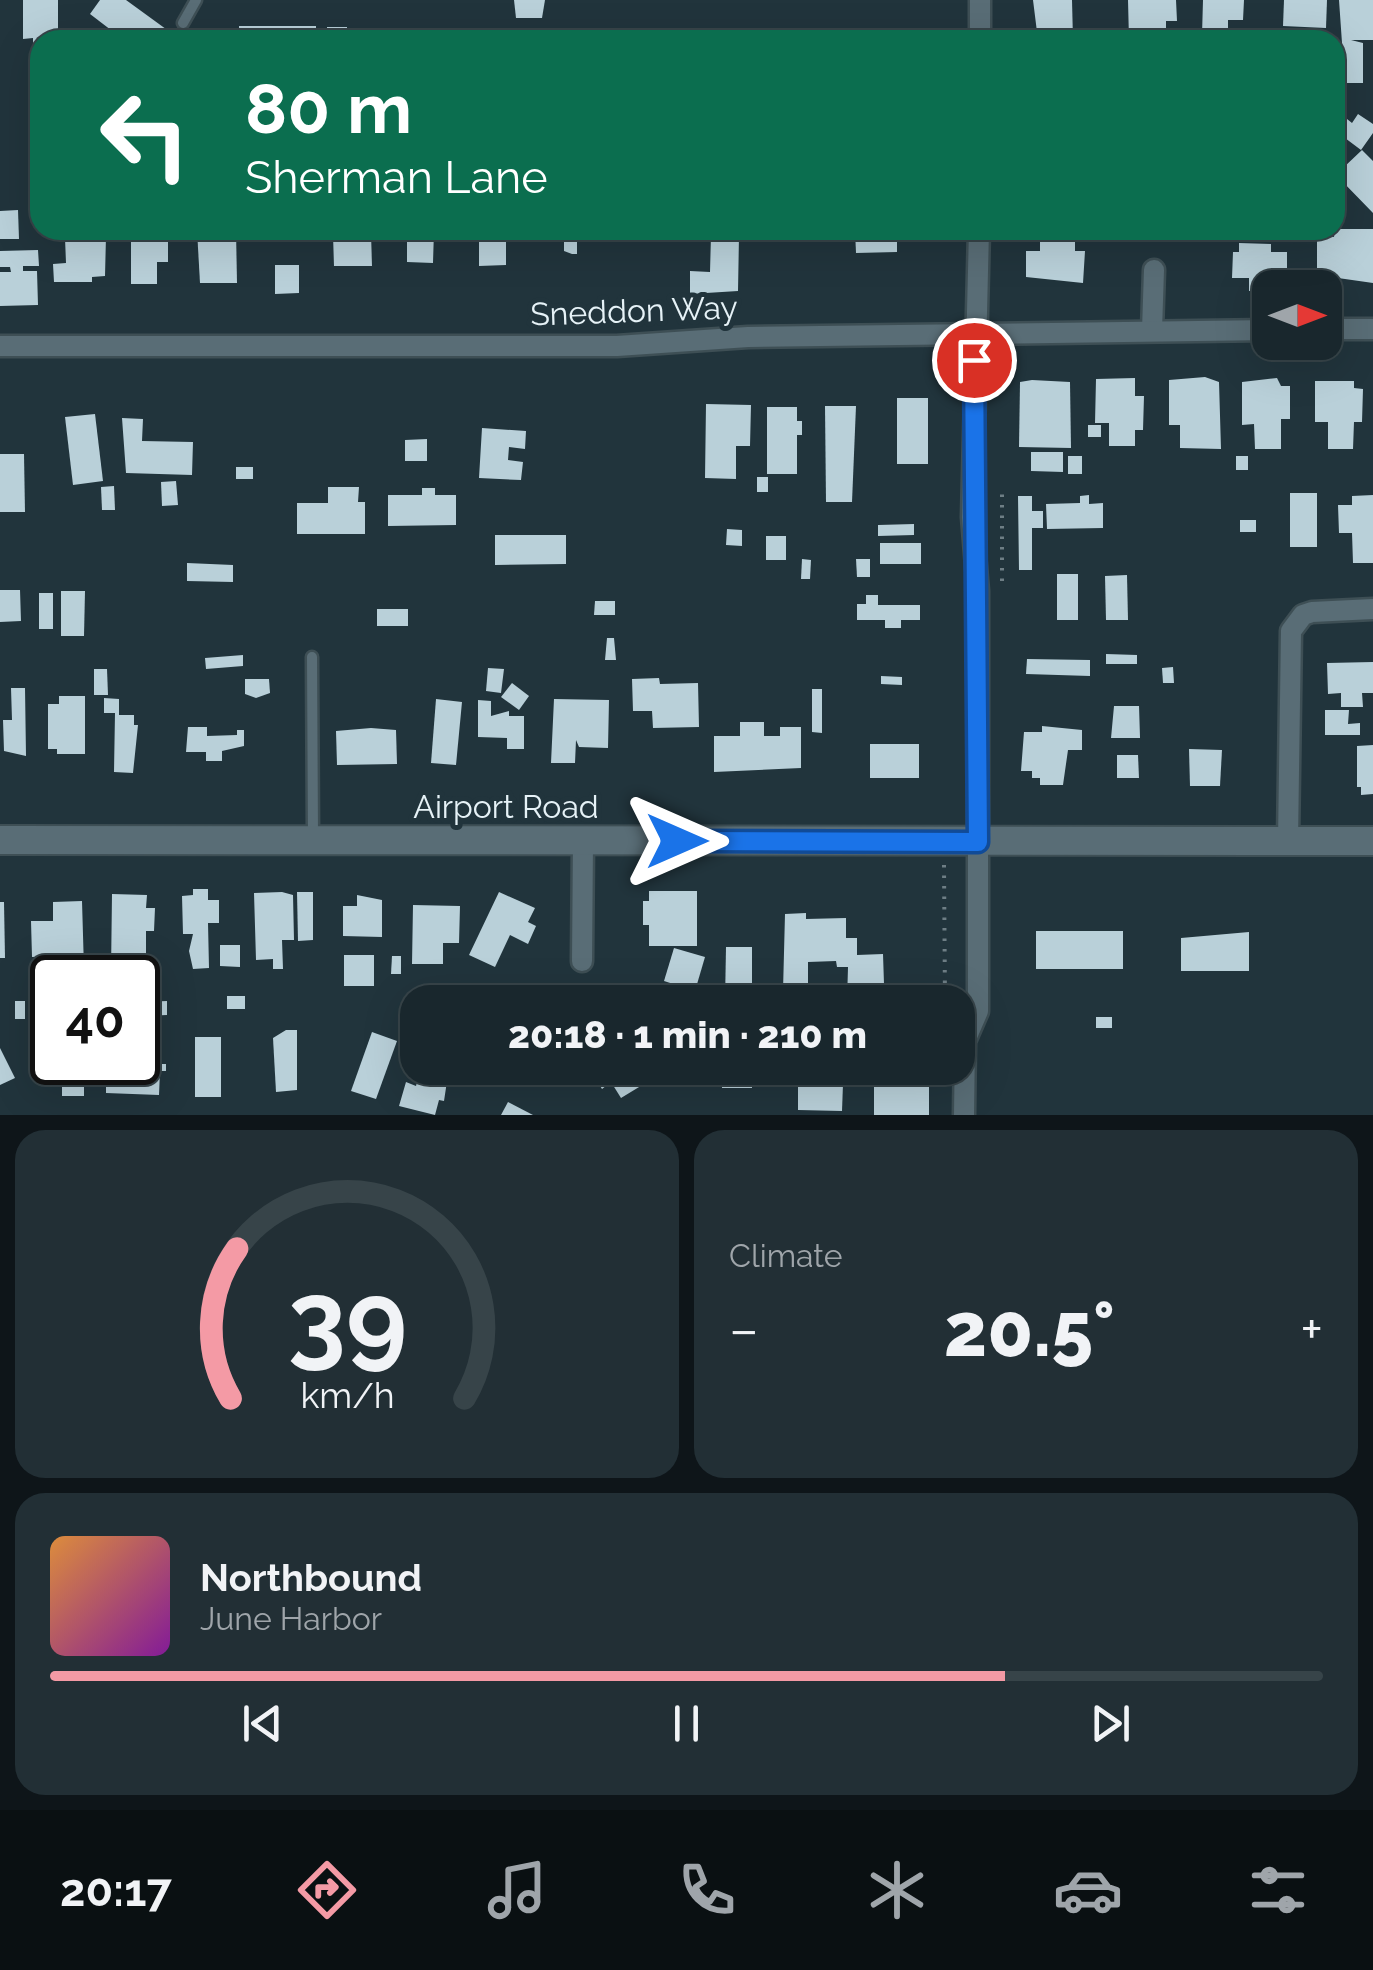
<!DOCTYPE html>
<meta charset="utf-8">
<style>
body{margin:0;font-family:Raleway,sans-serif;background:#222f35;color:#f1f3f6;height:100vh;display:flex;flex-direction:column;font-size:38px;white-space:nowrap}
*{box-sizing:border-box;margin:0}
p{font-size:32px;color:#9fa5aa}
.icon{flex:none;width:55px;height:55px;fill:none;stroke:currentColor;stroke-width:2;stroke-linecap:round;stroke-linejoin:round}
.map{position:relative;height:1115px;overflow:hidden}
.drawer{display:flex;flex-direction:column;gap:15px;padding:15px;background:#0e1519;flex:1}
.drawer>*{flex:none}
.top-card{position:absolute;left:30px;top:30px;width:1315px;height:210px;border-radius:30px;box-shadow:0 10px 40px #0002,0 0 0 2px #374449;background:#0b6e4f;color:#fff;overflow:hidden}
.needle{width:65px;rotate:90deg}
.controls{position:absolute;left:1252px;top:270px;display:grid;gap:20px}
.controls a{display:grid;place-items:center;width:90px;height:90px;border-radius:20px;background:#19272d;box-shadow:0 10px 40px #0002,0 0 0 2px #374449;font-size:50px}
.speed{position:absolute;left:30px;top:955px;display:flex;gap:20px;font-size:50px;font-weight:700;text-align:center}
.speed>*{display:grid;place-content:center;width:130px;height:130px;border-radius:50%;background:#19272d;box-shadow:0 10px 40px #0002,0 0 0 2px #374449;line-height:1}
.speed .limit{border:5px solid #111;border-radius:15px;background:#fff;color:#111}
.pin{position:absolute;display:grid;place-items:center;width:85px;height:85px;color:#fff;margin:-42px;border:5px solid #fff;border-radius:50%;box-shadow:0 2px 10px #0007}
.me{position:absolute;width:110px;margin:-55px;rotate:90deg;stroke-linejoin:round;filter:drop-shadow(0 0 8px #0008)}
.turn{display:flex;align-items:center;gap:35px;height:210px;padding:0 50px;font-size:45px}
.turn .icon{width:130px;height:130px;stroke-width:2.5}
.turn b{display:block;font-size:70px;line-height:85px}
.big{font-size:75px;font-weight:800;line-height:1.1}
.drawer .widget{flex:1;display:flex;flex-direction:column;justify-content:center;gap:15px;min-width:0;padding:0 35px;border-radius:30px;background:#222f35}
.drawer .dial{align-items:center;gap:0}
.dial svg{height:260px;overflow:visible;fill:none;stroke:#374449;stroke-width:7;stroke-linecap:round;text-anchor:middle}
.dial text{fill:#f1f3f6;stroke:none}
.song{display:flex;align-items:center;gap:30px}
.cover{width:120px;height:120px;border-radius:15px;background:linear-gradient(135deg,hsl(30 70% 55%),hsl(290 70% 35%))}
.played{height:10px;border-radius:5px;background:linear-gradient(90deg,#f49aa5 75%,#374449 75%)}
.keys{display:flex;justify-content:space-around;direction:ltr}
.heat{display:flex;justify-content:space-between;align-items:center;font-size:55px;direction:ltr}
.drawer .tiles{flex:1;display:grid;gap:15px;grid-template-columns:1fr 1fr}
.widget:last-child{grid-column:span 2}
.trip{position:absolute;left:400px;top:985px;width:575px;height:100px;border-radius:30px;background:#19272d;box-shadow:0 10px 40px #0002,0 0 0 2px #374449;font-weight:800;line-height:100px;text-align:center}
.tab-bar{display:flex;height:160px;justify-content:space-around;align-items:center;background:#0a1012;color:#9fa5aa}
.tab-bar .icon{width:70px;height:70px}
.tab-bar .on{color:#f49aa5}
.tab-bar b{font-size:45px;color:#f1f3f6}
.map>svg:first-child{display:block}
.building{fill:#b9d0d9}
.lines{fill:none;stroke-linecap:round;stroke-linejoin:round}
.lane-casing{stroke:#3e4f55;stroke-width:15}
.street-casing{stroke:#3e4f55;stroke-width:25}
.secondary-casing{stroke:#3e4f55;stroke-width:32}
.path{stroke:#6e7e85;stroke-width:4;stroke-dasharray:2.5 8;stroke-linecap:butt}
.lane{stroke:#596d76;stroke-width:10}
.street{stroke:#596d76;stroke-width:20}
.secondary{stroke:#596d76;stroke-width:28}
.route-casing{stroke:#114b97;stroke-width:25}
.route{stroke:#1a73e8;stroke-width:18}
.labels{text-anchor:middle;stroke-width:10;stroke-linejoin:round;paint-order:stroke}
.street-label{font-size:32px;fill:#e6f2f7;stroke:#21343c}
</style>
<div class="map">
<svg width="1373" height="1115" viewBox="0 0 1373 1115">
<rect width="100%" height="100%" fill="#21343c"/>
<g class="building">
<path d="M23,0H58V40H40V57H33V38L23,39Z"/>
<path d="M100,0H126L181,40H124L90,14Z"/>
<path d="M514,0H545L542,18H516Z"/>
<path d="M1033,0H1072L1073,40H1038Z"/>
<path d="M1128,0H1176L1177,21H1166V40H1129Z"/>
<path d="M1203,0H1244L1243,20H1228V35H1202Z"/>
<path d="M1284,0H1327L1326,28L1283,26Z"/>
<path d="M1339,0H1373V40H1351L1363,43V83H1336V43H1342Z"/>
<rect x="239" y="26" width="77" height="14"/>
<rect x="327" y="27" width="20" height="13"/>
<path d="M1358,114L1373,124V133L1361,150L1337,132L1347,119L1352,123Z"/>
<path d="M1362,150L1373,161V213L1340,179L1347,172L1343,168Z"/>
<path d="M18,210L19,239H0V211Z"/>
<path d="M1335,229H1373V283L1317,275V233L1334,237Z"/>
<path d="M131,230H157V241L168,240V262H157V284H131Z"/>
<path d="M197,230H236L237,283H200Z"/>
<path d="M407,230H434L433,263L407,262Z"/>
<path d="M479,230H506V265L479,266Z"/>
<path d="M550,230H603V240L577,241V254H572L564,251V239L550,240Z"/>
<rect x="629" y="230" width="30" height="12"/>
<path d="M855,230H897V252L856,253Z"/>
<path d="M371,234L372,266H334L333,235Z"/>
<path d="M711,235L739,236L738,291L690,294V271L710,272Z"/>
<path d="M106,236L105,276L92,277V282H54L53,264L66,263L65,238Z"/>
<path d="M1075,236V251H1085L1083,283L1026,277V251H1040V237Z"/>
<path d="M1239,243L1271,244V252H1287V279H1281V288L1249,291V278H1232L1233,252H1239Z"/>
<path d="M38,250L39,266H23V271H37L38,305L0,306V272H11L10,267H0V251Z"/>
<path d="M275,265H299V293L275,294Z"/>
<path d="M1205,377L1219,382L1221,449L1180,448V425H1169V380Z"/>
<path d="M1135,378V396H1144L1143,430H1135V446H1109V423H1095L1096,379Z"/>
<path d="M1277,378L1281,386H1290V419H1281V449H1255L1254,424L1242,425V382Z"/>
<path d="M1032,380L1070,382L1071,448L1019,447L1020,382Z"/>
<path d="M1315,381H1354V388L1363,389L1362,422H1354L1353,449H1328V422H1315Z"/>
<rect x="897" y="398" width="31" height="66"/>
<path d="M706,404L751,405L750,446H736V479L705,478Z"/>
<path d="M825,406H856L852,502H826Z"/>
<path d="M767,407H797V421H802V435H797V474H767Z"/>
<path d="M95,414L103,481L73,485L65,417Z"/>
<path d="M122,418L143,419L142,441L193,442L192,475L126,473Z"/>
<rect x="1088" y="425" width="13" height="12"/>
<path d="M482,428L526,431L525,449L509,447L508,460L523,462L521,480L479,478Z"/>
<path d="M427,439V461H405V440Z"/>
<path d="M1031,452H1063V472L1031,471Z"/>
<path d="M0,454H24L25,512H0Z"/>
<rect x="1068" y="456" width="14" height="18"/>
<rect x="1236" y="456" width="12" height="14"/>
<rect x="236" y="467" width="17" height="12"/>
<rect x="757" y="477" width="11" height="15"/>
<path d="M176,481L178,505L162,506L161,482Z"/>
<path d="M114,486L115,510H102L101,487Z"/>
<path d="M328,487H359L358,502H365V534H297V503H328Z"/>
<path d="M422,488H435V495H456V525L388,526V495H422Z"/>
<rect x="1290" y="493" width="27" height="54"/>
<path d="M1089,495V504L1103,503V528L1047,529L1046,504L1080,503V496Z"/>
<path d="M1373,495V563H1353L1352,533H1339L1338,505H1352V496Z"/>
<path d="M1018,496H1032V511H1043V528H1032V570H1019Z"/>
<rect x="1240" y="520" width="16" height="12"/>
<path d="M914,524V535L878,536V525Z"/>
<path d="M727,529L742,530V546L726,545Z"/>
<path d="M495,535H566V564L495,565Z"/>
<rect x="766" y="536" width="20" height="24"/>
<rect x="880" y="543" width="41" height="21"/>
<path d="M802,559L811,560L810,579H801Z"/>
<path d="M856,559H870V577H857Z"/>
<path d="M187,563L233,565V582L187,581Z"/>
<rect x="1057" y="574" width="21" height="46"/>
<path d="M1127,575L1128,620H1106L1105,576Z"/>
<path d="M0,590H20L21,621L0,622Z"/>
<path d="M61,591H85L84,636H61Z"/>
<rect x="39" y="593" width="14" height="36"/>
<path d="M866,595H878V605H920V620H901V628H885V620H857V604H866Z"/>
<path d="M595,601H615V615H594Z"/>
<rect x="377" y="609" width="31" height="17"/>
<path d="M607,638H614L616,660H605Z"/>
<path d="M1106,654L1137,655V664H1106Z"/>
<path d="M243,655V666L206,669L205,658Z"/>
<path d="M1027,659L1090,660V676L1026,674Z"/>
<path d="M1373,662V693H1362L1363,707H1341V693L1328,694L1327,663Z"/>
<path d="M1173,667L1174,683H1163L1162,668Z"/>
<path d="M488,668L504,669L501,693L486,691Z"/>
<path d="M94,669H107L108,695H94Z"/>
<path d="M881,676L902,677V685L881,684Z"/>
<path d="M659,678L660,684L698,683L699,727L653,728L652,711H633L632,679Z"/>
<path d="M245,679H269L270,693L256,698L245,694Z"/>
<path d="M512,683L529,696L519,710L501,697Z"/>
<path d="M11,688H25L26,756L4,751L3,720H12Z"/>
<path d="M812,689H822V733L812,732Z"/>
<path d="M59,696H85V754H57V749H48V704H59Z"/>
<path d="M104,698L119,699V715H134V725H138L133,773L114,772L115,713H104Z"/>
<path d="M436,699L462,702L456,765L431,763Z"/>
<path d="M554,699L609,700L608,748L579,747L576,740L575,763H551Z"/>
<path d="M478,700L491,701V716L509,711V716H524V749H507V738L478,737Z"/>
<path d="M1114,706H1139L1140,738H1111Z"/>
<path d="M1325,710H1349L1348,724L1360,723V735H1325Z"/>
<path d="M740,722H764V736H780V727H801V768L714,772V736H740Z"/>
<path d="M1042,726L1082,730V750H1068L1063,785H1040V778H1032V771H1021L1024,732H1042Z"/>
<path d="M188,727H207V736L237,735V730H244V746L222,751V761H206V752H186Z"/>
<path d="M371,728L396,730L397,764L337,765L336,731Z"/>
<rect x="870" y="744" width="49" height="34"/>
<path d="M1373,745V794L1361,795V787H1357V746Z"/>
<path d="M1189,749L1222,750L1220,786H1190Z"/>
<path d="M1117,755H1138L1139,778H1117Z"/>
<path d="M193,889H208V900H219V923H208L209,968L193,969L189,951L193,934H183L182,896L193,895Z"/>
<path d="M649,891H697V946H649V925H643V901H649Z"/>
<path d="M282,892L293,895L294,940H282L283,969H273V959L256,960L254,893Z"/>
<path d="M297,892H313V940L298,941Z"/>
<path d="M499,892L535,908L528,922L536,926L528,944L510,935L495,967L469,955Z"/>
<path d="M112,894L147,895L146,908H155L154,931H146V971L111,972Z"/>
<path d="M357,895L382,900V937L343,936V906H357Z"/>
<path d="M82,901L84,969L54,970L53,956L32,957L31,921H53V902Z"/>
<path d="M0,902H4L5,958H0Z"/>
<path d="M413,905L460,906L459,943H443V964H412Z"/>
<path d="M806,913V919L846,918V938H857V955L883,954L884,984H873V1002H847L848,967H837L836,961L808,962V990L783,991L785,914Z"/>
<rect x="1036" y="931" width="87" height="38"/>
<path d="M1249,932V971H1181V938Z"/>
<path d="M220,945H240V967L220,966Z"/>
<path d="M726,947H752V1002H725Z"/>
<path d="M674,948L705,957L695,991L664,981Z"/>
<rect x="344" y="955" width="30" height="31"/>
<path d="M392,956H401V974H391Z"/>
<rect x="227" y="996" width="18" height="13"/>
<rect x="15" y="1001" width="10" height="18"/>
<path d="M167,1001V1015L143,1016V1002Z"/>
<rect x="1096" y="1017" width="16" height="11"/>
<path d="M286,1030H297V1090L276,1092L273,1038Z"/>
<path d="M372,1032L397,1041L376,1099L351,1091Z"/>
<path d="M35,1036H45V1051H34Z"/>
<rect x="195" y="1037" width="26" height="60"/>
<path d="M138,1039H160V1064H166V1071H160L159,1095L106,1093V1062H138Z"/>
<path d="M0,1048L15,1078L0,1085Z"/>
<path d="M62,1062H84V1072H91L90,1084H84V1096H62V1085H53V1068H62Z"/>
<path d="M421,1068H449L444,1101L439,1100L435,1115L399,1106L406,1082L416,1086Z"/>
<path d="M572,1068H633L644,1084L621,1098L611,1082L602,1089L594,1076L582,1084Z"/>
<path d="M652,1068H682L661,1082Z"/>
<rect x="722" y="1068" width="30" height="20"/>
<path d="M798,1083L843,1084L842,1111L798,1110Z"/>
<path d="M874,1084L929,1085V1115H874Z"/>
<path d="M508,1102L533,1115H501Z"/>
</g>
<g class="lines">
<defs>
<g id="lane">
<path d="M183,23L196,0"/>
<path d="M312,657L313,836"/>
</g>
<g id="street">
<path d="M980,40V0"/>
<path d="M1325,329H1373"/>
<path d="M1152,330L1154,270"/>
<path d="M0,346H617L748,337L1270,330"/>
<path d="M1288,841L1291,631L1303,615L1312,612L1373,609"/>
<path d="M582,961L583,841"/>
<path d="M964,1115L965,1041L978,1011V591L972,517L979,230"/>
</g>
<path id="secondary" d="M0,840L1373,841"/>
</defs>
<use href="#lane" class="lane-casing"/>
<use href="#street" class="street-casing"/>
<use href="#secondary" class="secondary-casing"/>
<g class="path">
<path d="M1002,581V494"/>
<path d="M944,865L945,1002"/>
</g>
<use href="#lane" class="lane"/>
<use href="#street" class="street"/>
<use href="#secondary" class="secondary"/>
</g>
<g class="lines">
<defs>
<path id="route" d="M677,841L978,842L974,360"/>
</defs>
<use href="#route" class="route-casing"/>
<use href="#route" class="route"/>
</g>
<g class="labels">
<g class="street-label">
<text transform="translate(634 311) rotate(-2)" y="11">Sneddon Way</text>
<text x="506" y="818">Airport Road</text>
</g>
</g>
</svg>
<div class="controls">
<a><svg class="needle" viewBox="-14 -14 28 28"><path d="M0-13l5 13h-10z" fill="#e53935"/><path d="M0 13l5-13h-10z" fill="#9fa5aa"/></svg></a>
</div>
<div class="speed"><div class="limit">40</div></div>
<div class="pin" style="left:974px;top:360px;background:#d93025"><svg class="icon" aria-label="arrive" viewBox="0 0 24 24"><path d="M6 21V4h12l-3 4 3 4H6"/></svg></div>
<svg class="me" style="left:677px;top:841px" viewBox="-20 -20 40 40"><path d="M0-17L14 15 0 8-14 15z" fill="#1a73e8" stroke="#fff" stroke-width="4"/></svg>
<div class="trip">20:18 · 1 min · 210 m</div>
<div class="top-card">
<div class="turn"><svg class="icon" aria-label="left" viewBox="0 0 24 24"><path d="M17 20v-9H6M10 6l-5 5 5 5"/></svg><div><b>80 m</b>Sherman Lane</div></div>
</div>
</div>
<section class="drawer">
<div class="tiles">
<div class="widget dial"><svg viewBox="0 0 100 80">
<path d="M14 69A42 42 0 1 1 86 69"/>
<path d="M14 69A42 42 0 0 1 16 23" stroke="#f49aa5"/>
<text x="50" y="56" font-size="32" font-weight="700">39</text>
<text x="50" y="72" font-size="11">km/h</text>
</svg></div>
<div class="widget"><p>Climate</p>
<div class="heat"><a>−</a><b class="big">20.5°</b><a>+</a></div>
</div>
<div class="widget">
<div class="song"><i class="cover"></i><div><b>Northbound</b><p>June Harbor</p></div></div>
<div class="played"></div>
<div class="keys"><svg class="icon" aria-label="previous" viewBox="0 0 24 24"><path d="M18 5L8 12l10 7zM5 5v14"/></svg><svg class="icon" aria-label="pause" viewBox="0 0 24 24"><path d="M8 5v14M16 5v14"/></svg><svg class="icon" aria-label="next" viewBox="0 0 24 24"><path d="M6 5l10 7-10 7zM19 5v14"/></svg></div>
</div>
</div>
</section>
<nav class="tab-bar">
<b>20:17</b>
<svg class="icon on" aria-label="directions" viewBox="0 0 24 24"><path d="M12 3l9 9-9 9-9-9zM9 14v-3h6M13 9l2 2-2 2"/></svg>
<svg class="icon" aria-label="music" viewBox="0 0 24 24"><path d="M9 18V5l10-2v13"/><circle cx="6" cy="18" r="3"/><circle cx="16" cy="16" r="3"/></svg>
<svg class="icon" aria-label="phone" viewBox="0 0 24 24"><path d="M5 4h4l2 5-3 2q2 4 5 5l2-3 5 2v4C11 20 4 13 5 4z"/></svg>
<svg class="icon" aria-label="climate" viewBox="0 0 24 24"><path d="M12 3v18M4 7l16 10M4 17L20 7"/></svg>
<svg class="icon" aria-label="car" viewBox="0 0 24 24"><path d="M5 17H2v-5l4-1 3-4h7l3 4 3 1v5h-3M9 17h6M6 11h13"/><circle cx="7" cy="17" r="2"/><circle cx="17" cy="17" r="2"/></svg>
<svg class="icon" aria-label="filters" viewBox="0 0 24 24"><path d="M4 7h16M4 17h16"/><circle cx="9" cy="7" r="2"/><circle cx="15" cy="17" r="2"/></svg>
</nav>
